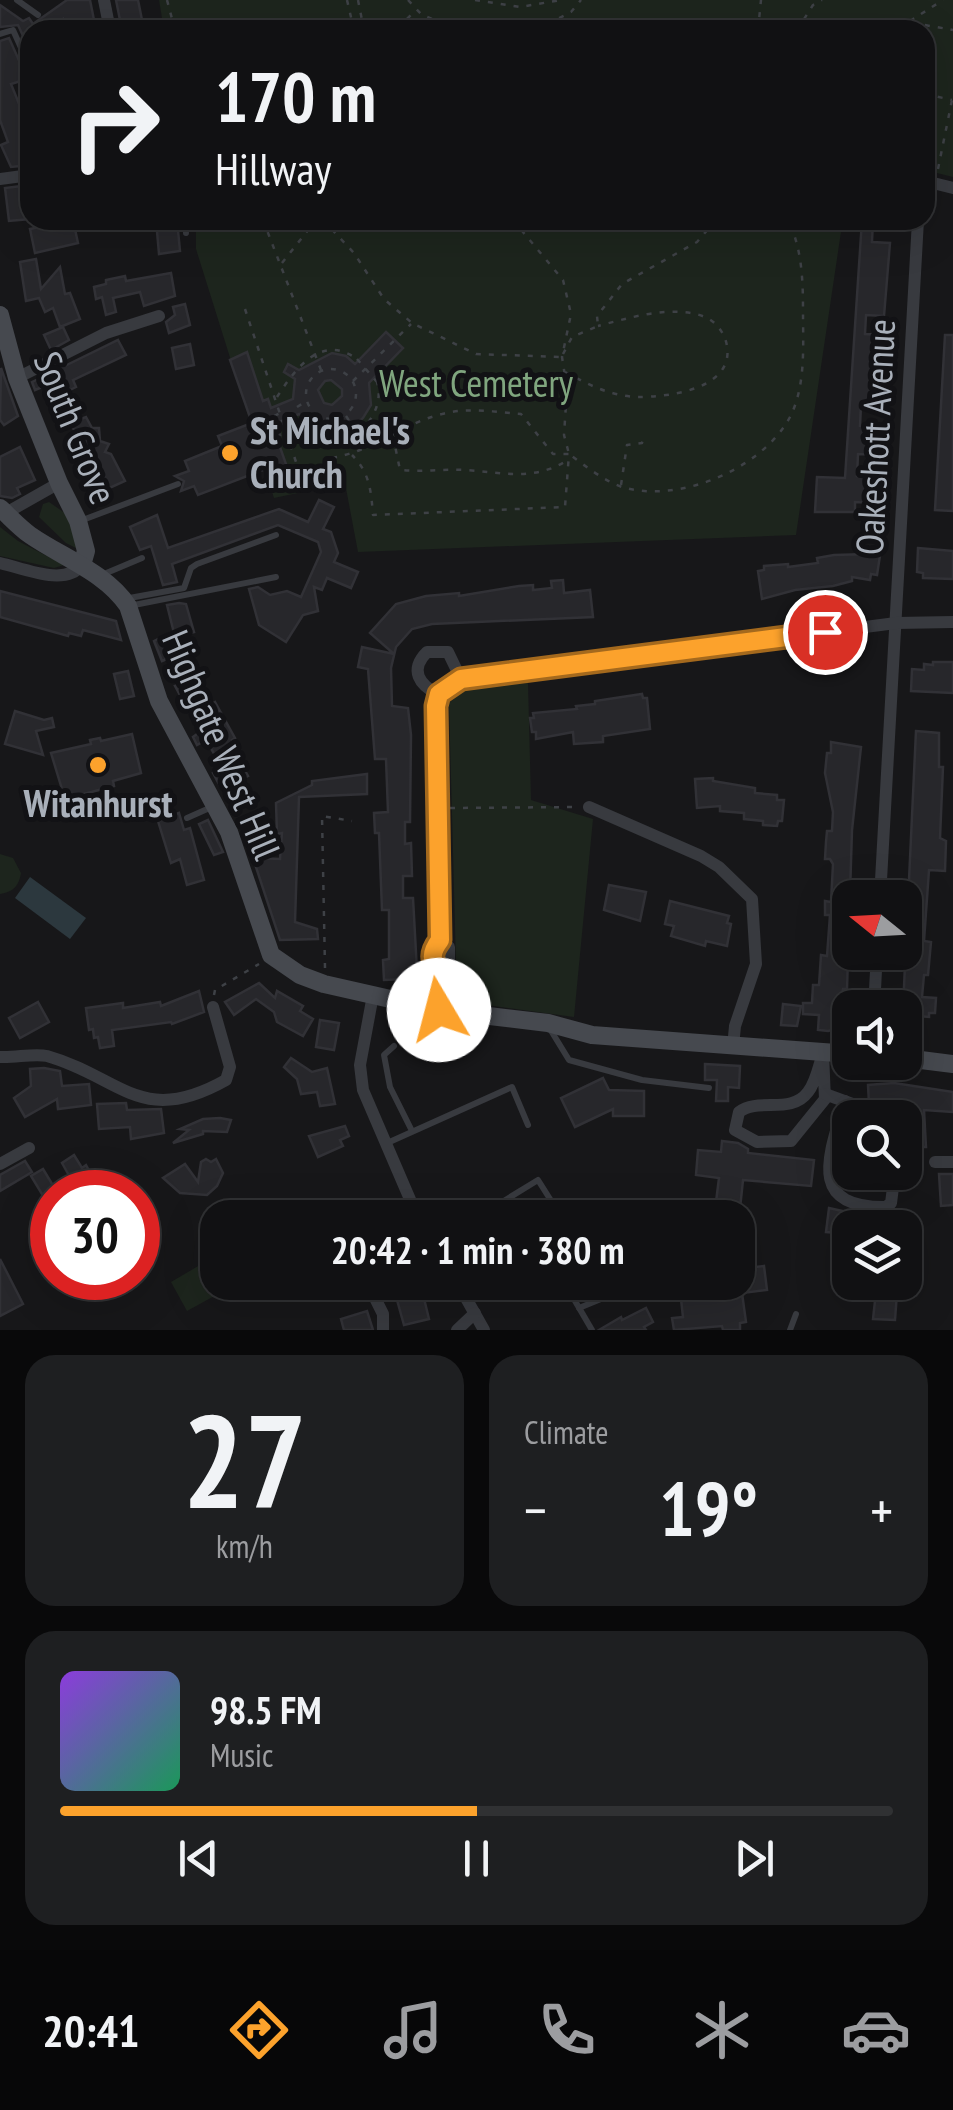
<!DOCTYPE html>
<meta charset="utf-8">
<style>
body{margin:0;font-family:"PT Sans Narrow",sans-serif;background:#1e1f21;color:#f1f3f6;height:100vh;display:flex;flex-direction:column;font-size:38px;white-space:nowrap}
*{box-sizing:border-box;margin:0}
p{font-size:32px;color:#9c9da0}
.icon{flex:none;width:55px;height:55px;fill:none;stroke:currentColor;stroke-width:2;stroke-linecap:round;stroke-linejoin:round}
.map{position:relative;height:1330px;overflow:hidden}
.side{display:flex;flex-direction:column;gap:25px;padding:25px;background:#09090a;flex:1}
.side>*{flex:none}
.top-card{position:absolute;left:20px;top:20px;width:915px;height:210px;border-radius:30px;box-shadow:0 10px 40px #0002,0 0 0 2px #303133;background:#111113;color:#f1f3f6;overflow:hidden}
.needle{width:65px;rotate:288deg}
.tools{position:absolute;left:832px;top:880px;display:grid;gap:20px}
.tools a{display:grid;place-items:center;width:90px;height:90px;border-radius:20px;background:#111113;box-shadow:0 10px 40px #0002,0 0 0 2px #303133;font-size:50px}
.speed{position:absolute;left:30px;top:1170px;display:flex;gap:20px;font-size:50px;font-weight:700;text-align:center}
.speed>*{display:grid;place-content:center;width:130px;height:130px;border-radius:50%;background:#111113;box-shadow:0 10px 40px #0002,0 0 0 2px #303133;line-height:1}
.speed .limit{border:15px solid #d22;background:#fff;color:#111}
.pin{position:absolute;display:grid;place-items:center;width:85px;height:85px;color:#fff;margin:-42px;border:5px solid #fff;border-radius:50%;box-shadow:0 2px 10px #0007}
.me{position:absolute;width:110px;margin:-55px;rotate:352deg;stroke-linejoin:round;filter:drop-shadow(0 0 8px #0008)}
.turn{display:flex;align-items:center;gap:35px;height:210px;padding:0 30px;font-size:45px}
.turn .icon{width:130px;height:130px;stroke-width:2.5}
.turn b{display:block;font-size:70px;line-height:85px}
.big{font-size:75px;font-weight:700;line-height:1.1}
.side .card{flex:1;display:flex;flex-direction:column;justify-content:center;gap:15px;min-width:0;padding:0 35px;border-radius:30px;background:#1e1f21}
.side .dial{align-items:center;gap:0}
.dial b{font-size:130px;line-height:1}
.song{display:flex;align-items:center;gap:30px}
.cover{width:120px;height:120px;border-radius:15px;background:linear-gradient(135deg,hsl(270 70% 55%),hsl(150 70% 35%))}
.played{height:10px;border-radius:5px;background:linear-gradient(90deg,#fca22c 50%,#303133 50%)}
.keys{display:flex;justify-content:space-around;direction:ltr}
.heat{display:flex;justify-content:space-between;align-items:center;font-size:55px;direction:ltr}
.side .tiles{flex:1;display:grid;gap:25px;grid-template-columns:1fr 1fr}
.card:last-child{grid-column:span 2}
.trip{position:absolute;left:200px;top:1200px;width:555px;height:100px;border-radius:30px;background:#111113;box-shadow:0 10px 40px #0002,0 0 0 2px #303133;font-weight:700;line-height:100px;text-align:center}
.tab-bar{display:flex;height:160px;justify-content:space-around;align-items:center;background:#070708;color:#9c9da0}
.tab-bar .icon{width:70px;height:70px}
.tab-bar .active{color:#fca22c}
.tab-bar b{font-size:45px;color:#f1f3f6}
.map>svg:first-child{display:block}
.green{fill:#1d251d}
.water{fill:#2c383e}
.building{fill:#27272b;stroke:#313136;stroke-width:2.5;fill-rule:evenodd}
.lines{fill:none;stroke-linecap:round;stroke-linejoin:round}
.path{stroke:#3e4146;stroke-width:2.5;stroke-dasharray:5 8;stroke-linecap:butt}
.lane{stroke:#383a3f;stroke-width:6}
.street{stroke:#383a3f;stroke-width:12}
.secondary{stroke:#46494f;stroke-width:18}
.path-bridge{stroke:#3e4146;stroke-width:2.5;stroke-dasharray:5 8;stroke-linecap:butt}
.route-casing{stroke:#a4691d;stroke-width:25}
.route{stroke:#fca22c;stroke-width:18}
.poi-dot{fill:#fca22c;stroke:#121215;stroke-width:4}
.labels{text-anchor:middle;stroke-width:10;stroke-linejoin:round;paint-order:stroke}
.park-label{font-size:38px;fill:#80a67f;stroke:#121215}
.street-label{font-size:38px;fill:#a9b0ba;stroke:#121215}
.poi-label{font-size:38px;font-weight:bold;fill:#a9b0ba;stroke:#121215;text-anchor:start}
</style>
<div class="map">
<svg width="953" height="1330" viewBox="0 0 953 1330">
<rect width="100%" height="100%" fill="#171719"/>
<g class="green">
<path d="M159,0H953V177L925,170V30H164Z"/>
<path d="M196,220H822L842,225L796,535L358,552L345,483L274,498L196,249Z"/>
<path d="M49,502L69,516L78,549L66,543L39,517L43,504Z"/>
<path d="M0,527L18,541L64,565L54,568L0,556Z"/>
<path d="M528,683L531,800L593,819L574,1017L457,1001L449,703L467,687Z"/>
<path d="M0,854L13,858L21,873C19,885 14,892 0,894Z"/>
<path d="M217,1255L218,1282L238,1283L187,1311L171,1282Z"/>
</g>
<path class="water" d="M30,877L86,918L70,939L15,898Z"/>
<g class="building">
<path d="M67,0H90L96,30H65L63,19L44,30H30V51L18,25L0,27V5L23,21L29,18L33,24Z"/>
<path d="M116,0H138L144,30H122Z"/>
<path d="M9,38L21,65L30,67V78L11,84L30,131V165L11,167L1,145L8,142L0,120V41Z"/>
<path d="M30,185V219L9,221L5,188Z"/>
<path d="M73,220L78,243L35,253L30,229Z"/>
<path d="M156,220H177L180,251L159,254Z"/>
<path d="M862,220H873L872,242L890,243L884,316L866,315L865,334L883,335L879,406L861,405L860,426L878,428L876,455L858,454L857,476L875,477L873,503L855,502V512H815L817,477L845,478Z"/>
<path d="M36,259L41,289L60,267L65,294L70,293L80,319L60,327L53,308L45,312L39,298L26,301L20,262Z"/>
<path d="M171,273L175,296L144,306L140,292L113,298L116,312L106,315L102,297L96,299L94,287L106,284V280L125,276L126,281Z"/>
<path d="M185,304L190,325L169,333L166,322L175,315L173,307Z"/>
<path d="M63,327L69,340L51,350L44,335Z"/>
<path d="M386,332L403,348L369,383L371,405L363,418L348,431L336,435H322L309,427L299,414L276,423L280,435L276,436L292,481L274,487L268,468L198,495L194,486L181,491L184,481L175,476L189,471L185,461L222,446L218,436L252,423L230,360L247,352L263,401L268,399L271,408L293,399L295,379L284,372L288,364L299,370L332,353L346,356L355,364ZM331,380L342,389V396L332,405L324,403L318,390L325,381Z"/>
<path d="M945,335H953V511L935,510Z"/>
<path d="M118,340L126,355L73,380L76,387L68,391L71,398L57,405L47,385L35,390L32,382Z"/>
<path d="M190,344L194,365L176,369L172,348Z"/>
<path d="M1,368L18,416L4,425L0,420Z"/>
<path d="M86,417L92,428H99L100,441L109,444L105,452L111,454L125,481L94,495L89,484L97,480L73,436L77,435L70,423Z"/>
<path d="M20,447L35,480L17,488L20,494L12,498L0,496V457Z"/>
<path d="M319,500L334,507L323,529L331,532L338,553L334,562L358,572L351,588L327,578L322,590L314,587L318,611L303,615L286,642L259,625L249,589L258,587L270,595L287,591L301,597L321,552L318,542L278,525L172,564L177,582L163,585L151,546L140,550L130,527L157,515L168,548L279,509L308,522Z"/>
<path d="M870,547L881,549L877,575L871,574L870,580L852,577V581L833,586L795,590L762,599L758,571L764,570V566L788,564V567L818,563L817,558L834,555L869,554Z"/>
<path d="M918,548L953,551V579L923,578V573L917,572Z"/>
<path d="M563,580L564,593L590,590L593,617L432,624L412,629L396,647L391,668L392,706L408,708L411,735L410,822H405V844L411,843L412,876H403V898H413L417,971L410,975V979L384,980L383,960L389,959V910H382L379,833H375L374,813L388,812L386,759H375L368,669L358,667L362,647L394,654L370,633L396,604L426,596L459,593V596L519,586L533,585V590L552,588L551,581Z"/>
<path d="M0,591L116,621L121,640L83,630L81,636L69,633L68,636L0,617Z"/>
<path d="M179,603L186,604L194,632L175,637L167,605Z"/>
<path d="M172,632L180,650L179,654L162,661L154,641Z"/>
<path d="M933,662H953V693L911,691L912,669L924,670V664L933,665Z"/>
<path d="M128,671L134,696L120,699L114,674Z"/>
<path d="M196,678L209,706L215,702L235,738L232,740L241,756L238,758L248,776L240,780L237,776L220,786L213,773L222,767L206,740L197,745L193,737L200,732L175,686Z"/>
<path d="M642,694L643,698H647L650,729L603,736V742L574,744L573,732L536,739V732H532L530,718H534L533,713L577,709L576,706L595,704V701Z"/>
<path d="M15,711L44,720L52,718L54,727L36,731L43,755L5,744Z"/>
<path d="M916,731L939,733V767H943L940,838L946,841L945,871L929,870L924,941L931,942L928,975H924L922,997L936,998L935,1013H929V1017L905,1015L903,1008Z"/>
<path d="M132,734L141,773L113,781L114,786L65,799L51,753L91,744L90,740L100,738L101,741Z"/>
<path d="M831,742L861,747L852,830L847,989H843L842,994H840L836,1029L828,1031L818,1030L819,1015L803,1014V1003H812L813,985H819L821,955L827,956L830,915H825V901L831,902L833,864L830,859H825L826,842L827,831H832L833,812L825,773L827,753H831Z"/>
<path d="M367,774V794L299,797L295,922L317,929L318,939L280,940L253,858L280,859L282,833L277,834L276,803L312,785V781Z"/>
<path d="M713,778V781L755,788V793L777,795V800H784L782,821H778L777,826L763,825V821L744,819V813L720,811V806L697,808L695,779Z"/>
<path d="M179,813L184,830L190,828L204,880L187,885L180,859L171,863L158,821Z"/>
<path d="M258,815L270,837L249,844L242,823Z"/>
<path d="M208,820L223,852L214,855L199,824Z"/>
<path d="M609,885L646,892L640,921L604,910Z"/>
<path d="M670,901L729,916L727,923L731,924L727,946L706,941L705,946L671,936L674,926L665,924Z"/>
<path d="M259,983L275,998L277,991L303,1006L300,1011L313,1019L303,1036L277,1022L274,1012L256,999L234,1015L225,1002Z"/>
<path d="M199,991L204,1012L172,1024L171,1022L112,1030L114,1046L100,1048L98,1037L94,1038L93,1029L89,1030L86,1008L123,1003V1008L160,1002L161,1006Z"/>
<path d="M38,1002L49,1022L20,1038L9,1018Z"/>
<path d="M783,1004L801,1006L797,1026L781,1025Z"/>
<path d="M320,1020L339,1023L334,1050L316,1047Z"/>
<path d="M291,1058L312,1072L327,1068L335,1104L320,1106L317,1092L301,1094L297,1079L284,1067Z"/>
<path d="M705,1064L740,1066L739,1088L728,1087V1101H716L717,1080H705Z"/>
<path d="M44,1068L60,1071L62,1086L89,1084L91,1105L58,1109L57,1099L25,1117L14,1098L31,1086L30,1069Z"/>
<path d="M603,1078L609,1090L644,1091V1116H613V1109L575,1127L561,1098Z"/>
<path d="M894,1083L953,1092V1112L924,1110L926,1147H921V1154L905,1153V1118H882L881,1111H876L869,1104L868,1085Z"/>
<path d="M126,1103L127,1110L161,1109L164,1133L131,1139L130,1127L99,1129L97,1104Z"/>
<path d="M220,1118L231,1120L227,1132L203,1131V1134L173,1143L189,1130L180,1129L203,1119Z"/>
<path d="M345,1126L349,1136L340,1140L343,1146L318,1157L309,1136Z"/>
<path d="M722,1141L738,1143L748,1149V1153L814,1160L811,1186L743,1180L739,1218H714L719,1178L696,1175L698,1150L721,1152Z"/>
<path d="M74,1155L82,1168L86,1165L92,1176L75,1186L62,1163Z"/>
<path d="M206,1159L211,1162L216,1159L223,1173L217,1186L207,1195L180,1193L163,1178L185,1164L198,1182L201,1162Z"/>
<path d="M25,1161L32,1172L0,1191V1175Z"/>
<path d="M43,1169L57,1192L45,1199L31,1176Z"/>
<path d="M939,1174H953V1205L941,1206Z"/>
<path d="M326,1205L330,1218H288L316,1206Z"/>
<path d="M829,1208L860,1215H902L901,1228H850V1234L826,1232Z"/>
<path d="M905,1254L919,1256L916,1295L897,1293L895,1320L873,1319L876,1292L853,1290L854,1282H905Z"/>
<path d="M0,1259L23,1304L0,1316Z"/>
<path d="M764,1266L767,1290L742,1293L746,1322L740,1323V1330H723L722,1326L674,1330L672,1318L683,1317L681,1299L709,1296L707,1282H738V1269Z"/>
<path d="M392,1282H420L429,1319L404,1325Z"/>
<path d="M646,1308L653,1322L644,1327L646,1330H599L621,1317L622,1320Z"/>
<path d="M367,1311L373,1330H344L341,1319Z"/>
</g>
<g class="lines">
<g class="path">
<path d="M167,0L175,30"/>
<path d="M347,0L354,30"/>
<path d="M358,0L364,30"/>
<path d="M408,0L421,14L457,30"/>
<path d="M475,0L520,7L561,0"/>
<path d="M407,19L415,11"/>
<path d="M910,21L943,0"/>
<path d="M418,25L424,17"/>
<path d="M536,30L571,12L581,0"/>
<path d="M758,30L761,0"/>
<path d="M797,30L813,5L822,0"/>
<path d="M835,30C872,15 915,23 953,30"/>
<path d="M925,94L952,100"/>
<path d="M938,169L953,95"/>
<path d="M263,220L321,370"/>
<path d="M323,220L354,253L384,299L412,323L476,354L561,357"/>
<path d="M513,220L563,280L571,314L562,357L567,389L564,435L569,454C584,465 604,481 622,487C679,504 762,469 790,417C806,386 803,345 803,311C803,280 802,248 788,220"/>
<path d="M282,263L316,220"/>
<path d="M245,309L301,477"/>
<path d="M563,354L572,337L598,326L597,316L622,284L697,242L716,220"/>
<circle cx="331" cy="394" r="25"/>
<path d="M565,372C589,385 610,396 638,397C669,397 734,389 727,346C725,334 717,322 705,317C674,304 628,318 598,326"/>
<path d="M353,381L411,324"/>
<path d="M277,397C295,369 321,333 357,359"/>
<path d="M297,407L305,402"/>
<path d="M274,416L282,412"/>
<path d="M346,416L367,447"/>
<path d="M285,428C298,432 312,438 326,440C358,445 386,411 377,382"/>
<path d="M393,436L400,470C422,472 443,469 465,470C502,472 533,482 568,460"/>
<path d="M332,458C376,450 401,424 442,414C467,407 495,412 521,414L553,454H569L565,507L373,515C371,491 370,473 352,455"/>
<path d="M621,485L627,445L642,443L644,435"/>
<path d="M450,808L577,807"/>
<path d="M325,968L322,816L352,821"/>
<path d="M214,995L215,990L259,964"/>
</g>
<g class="lane">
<path d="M17,0L38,15"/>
<path d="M0,34L13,30L27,61"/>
<path d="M185,220L186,233"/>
<path d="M80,521L178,484"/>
<path d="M104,574L142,558"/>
<path d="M124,599L184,588L191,568L197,564L276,535"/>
<path d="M129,606L276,577"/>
<path d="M187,818L214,806"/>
<path d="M550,1029L569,1060L642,1080L709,1088"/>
<path d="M394,1046L384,1055L390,1087L412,1131"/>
<path d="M385,1144L512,1087L528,1125"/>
<path d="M476,1218L538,1180L562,1218"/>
<path d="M585,1218L602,1209L605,1218"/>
<path d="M564,1282L592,1330"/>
<path d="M579,1308L630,1287L628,1282"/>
<path d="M790,1330L796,1314"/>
</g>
<g class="street">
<path d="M104,0L110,30"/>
<path d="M0,179L30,175"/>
<path d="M925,181L953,188"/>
<path d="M17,378L106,333L159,316"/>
<path d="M6,513L59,483"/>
<path d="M0,563C23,568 65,587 82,565"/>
<path d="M439,695C419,685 409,670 427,652H448L461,679"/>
<path d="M589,807L701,856L719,867L752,899L756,964L735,1026L733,1047"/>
<path d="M880,898L918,220"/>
<path d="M440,976L449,967V947L440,940"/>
<path d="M373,995L360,1065L363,1090L418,1218"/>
<path d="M874,1008L877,952"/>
<path d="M439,1010C441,999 444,987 440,977C433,960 428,956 440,940L436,706C440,692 448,686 461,679L896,623L953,622"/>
<path d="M823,1053L825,1099L791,1141L757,1142L735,1130L739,1112C759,1097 791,1115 808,1092C816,1082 819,1065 823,1053Z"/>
<path d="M0,1057C15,1058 34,1053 47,1056C121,1077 141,1128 226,1080L230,1067L213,1007"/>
<path d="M825,1094L855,1105L869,1118"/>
<path d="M845,1101C829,1155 806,1208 886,1207L891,1203L895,1172"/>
<path d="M935,1162H953"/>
<path d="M0,1164L29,1148"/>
<path d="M457,1282L484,1330"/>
<path d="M372,1292L383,1314V1330"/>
<path d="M457,1330L475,1313"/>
</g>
<g class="secondary">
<path d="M0,315L17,378L59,483L78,521L86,551L82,565"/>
<path d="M0,508C10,517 20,528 30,535C63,558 105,572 128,606L159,701L229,832L271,955L300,975L324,984L439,1010L548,1023L592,1035L850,1054"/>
<path d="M905,1058L953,1064"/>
</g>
<path class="path-bridge" d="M357,359L377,382"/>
</g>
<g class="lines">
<defs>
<path id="route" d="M439,1010C441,999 444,987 440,977C433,961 428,956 440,940L436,706L439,694L461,679L825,632"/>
</defs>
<use href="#route" class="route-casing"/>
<use href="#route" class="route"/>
</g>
<g class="poi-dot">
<circle cx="230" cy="453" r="10"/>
<circle cx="98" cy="765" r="10"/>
</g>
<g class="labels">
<g class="park-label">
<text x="476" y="397">West Cemetery</text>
</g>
<g class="street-label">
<text transform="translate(75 428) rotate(68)" y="13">South Grove</text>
<text transform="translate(876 437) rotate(-87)" y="13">Oakeshott Avenue</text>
<text transform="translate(221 745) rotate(67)" y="13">Highgate West Hill</text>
</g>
<g class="poi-label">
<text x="250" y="444">St Michael's<tspan x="250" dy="44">Church</tspan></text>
<text x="98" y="817" text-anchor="middle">Witanhurst</text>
</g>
</g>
</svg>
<div class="tools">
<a><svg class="needle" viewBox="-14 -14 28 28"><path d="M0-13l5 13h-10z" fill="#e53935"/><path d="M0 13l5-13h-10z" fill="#9c9da0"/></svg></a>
<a><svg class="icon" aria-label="sound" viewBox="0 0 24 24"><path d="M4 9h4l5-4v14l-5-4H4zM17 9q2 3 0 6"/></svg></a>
<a><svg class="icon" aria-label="search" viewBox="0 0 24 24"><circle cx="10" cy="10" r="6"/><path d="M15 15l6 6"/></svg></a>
<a><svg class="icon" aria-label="layers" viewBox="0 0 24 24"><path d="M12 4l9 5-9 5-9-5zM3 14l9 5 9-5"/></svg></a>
</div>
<div class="speed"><div class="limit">30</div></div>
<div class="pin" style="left:825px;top:632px;background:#d93025"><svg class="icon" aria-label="arrive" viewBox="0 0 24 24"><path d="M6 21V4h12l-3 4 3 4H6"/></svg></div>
<svg class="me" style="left:439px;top:1010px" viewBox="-20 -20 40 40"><circle r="19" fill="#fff"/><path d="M0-13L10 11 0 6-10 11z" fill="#fca22c"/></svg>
<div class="trip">20:42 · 1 min · 380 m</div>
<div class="top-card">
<div class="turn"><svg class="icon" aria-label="right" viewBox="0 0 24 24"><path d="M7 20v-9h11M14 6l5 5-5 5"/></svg><div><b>170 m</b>Hillway</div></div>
</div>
</div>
<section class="side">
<div class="tiles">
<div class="card dial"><b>27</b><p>km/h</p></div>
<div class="card"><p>Climate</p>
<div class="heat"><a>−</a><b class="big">19°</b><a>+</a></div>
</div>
<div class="card">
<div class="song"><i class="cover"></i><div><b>98.5 FM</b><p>Music</p></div></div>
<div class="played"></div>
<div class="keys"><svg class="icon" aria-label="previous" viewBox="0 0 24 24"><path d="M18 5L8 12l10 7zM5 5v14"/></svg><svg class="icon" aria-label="pause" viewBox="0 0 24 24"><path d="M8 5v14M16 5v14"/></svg><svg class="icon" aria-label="next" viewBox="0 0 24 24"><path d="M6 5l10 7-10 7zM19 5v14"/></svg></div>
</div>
</div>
</section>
<nav class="tab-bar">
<b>20:41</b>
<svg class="icon active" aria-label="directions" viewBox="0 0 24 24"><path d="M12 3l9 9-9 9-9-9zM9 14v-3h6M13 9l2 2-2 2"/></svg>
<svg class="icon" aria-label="music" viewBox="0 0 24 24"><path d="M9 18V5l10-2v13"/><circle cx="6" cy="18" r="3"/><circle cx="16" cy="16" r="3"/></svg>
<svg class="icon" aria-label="phone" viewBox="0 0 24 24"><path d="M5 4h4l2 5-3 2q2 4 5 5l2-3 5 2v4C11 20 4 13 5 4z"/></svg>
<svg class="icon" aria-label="climate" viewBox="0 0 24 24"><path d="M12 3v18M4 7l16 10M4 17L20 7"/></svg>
<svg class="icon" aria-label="car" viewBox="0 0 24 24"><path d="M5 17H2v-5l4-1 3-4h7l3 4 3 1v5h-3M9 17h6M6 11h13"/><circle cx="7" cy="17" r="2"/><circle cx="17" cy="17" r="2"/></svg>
</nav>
